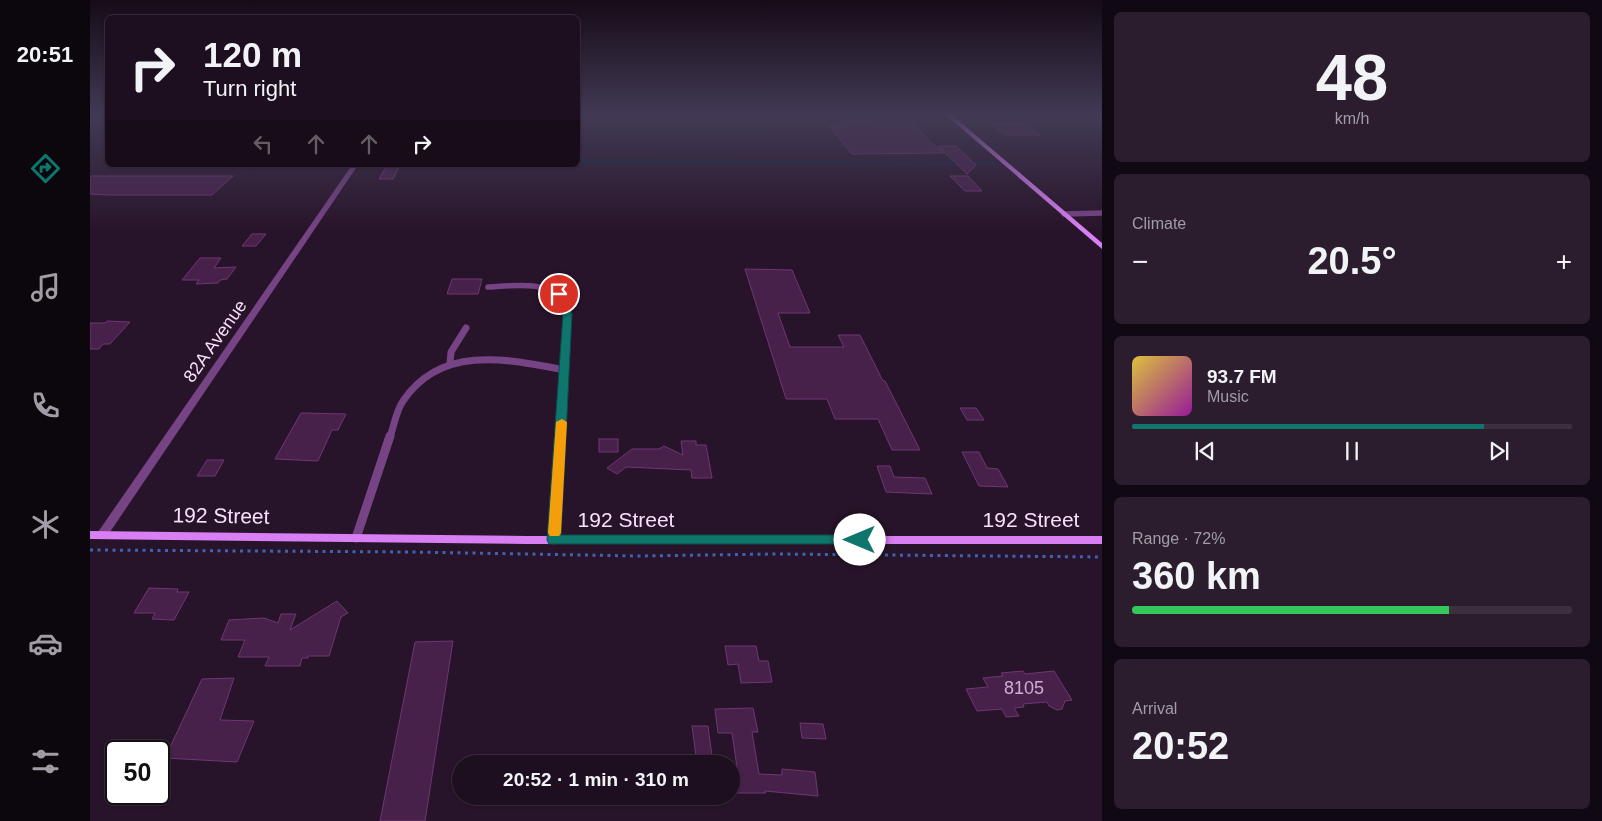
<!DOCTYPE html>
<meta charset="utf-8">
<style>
body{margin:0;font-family:Arial,sans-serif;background:#2b1d2d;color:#f1f3f6;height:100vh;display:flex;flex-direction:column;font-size:19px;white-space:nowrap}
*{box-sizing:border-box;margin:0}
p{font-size:16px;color:#a19ca5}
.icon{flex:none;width:28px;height:28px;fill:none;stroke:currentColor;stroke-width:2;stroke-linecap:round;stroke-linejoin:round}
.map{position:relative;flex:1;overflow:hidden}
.side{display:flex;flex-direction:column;gap:12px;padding:12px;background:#100812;width:500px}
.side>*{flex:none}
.banner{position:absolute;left:15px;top:15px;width:475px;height:152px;border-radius:8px;box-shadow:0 1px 4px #0004,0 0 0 1px #3c2f3e;background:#1e0f20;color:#f1f3f6;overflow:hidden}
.speed{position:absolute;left:15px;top:740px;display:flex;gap:10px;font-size:25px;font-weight:700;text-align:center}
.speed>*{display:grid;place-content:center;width:65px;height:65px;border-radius:50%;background:#1e0f20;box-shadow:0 1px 4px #0004,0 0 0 1px #3c2f3e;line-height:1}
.speed .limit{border:2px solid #111;border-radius:8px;background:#fff;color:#111}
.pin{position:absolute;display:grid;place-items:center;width:42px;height:42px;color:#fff;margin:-21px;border:2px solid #fff;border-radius:50%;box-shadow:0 1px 5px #0007}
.me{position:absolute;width:55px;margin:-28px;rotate:270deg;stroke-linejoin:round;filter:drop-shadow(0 0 4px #0008)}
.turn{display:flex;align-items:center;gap:18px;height:105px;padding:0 15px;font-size:22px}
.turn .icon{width:65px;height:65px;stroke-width:2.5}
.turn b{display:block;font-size:35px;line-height:42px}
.lanes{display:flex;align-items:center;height:48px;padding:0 15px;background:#0003;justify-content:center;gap:25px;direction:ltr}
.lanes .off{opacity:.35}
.big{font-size:38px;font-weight:700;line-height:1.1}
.side .tile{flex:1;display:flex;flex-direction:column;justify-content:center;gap:8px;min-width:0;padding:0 18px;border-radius:8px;background:#2b1d2d}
.side .dial{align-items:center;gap:0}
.dial b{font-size:65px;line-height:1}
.song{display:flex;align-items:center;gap:15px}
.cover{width:60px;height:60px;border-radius:8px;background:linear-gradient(135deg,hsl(50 70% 55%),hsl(300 70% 35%))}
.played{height:5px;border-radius:2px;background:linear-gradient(90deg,#0f766e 80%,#3c2f3e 80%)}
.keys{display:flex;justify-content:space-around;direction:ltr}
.heat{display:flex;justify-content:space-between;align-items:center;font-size:28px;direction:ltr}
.charge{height:8px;border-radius:4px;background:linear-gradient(90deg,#34c759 72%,#3c2f3e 0)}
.trip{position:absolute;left:362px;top:755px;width:288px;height:50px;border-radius:25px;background:#1e0f20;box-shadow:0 1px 4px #0004,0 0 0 1px #3c2f3e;font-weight:700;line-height:50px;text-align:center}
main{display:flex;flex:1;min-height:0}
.tabs{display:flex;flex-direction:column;width:90px;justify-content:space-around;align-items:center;background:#0c060d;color:#a19ca5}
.tabs .icon{width:35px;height:35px}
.tabs .selected{color:#0f766e}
.tabs b{font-size:22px;color:#f1f3f6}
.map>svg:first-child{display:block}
.green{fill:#172034}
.building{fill:#47214a;stroke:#6f3673}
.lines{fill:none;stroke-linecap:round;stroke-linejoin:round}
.path{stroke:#3d63b3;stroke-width:3;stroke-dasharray:3 4.5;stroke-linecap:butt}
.service-far2{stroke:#764385;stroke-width:5.5}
.service-far1{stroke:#764385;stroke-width:7}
.service{stroke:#764385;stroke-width:9}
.tertiary{fill:#764385;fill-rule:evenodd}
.secondary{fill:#d87ff3;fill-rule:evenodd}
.route{fill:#0f766e;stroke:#0a4d48}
.slow{fill:#f59e0b}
.labels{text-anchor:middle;stroke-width:5;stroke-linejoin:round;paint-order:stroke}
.street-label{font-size:18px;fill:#f8e0fc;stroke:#28142a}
.near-number-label{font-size:18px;fill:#ccb0d0}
.near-street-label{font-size:21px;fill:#f8e0fc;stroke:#28142a}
</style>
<main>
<nav class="tabs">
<b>20:51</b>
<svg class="icon selected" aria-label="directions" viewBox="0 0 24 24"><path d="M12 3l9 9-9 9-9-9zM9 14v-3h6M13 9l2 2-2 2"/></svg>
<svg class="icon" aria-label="music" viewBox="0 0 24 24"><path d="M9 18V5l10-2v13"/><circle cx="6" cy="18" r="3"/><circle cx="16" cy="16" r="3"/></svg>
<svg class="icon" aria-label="phone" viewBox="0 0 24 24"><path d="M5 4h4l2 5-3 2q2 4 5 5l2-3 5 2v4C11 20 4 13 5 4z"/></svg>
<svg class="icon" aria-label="climate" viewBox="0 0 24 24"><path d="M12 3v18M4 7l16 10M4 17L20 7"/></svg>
<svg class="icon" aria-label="car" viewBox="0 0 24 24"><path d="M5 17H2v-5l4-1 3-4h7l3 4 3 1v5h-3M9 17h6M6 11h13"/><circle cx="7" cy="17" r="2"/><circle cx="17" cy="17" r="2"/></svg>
<svg class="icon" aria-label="filters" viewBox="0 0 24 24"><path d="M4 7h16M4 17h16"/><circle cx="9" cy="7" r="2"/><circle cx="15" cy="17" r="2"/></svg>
</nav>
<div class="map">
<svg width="1012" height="821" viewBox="0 0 1012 821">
<rect width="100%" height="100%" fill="#28142a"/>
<path class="green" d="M488,159L902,161L908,166L488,165Z"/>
<g class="building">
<path d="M750,121H784L787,124H825L837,139L854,153L762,154L739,126H754Z"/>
<path d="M901,123H934L950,135H916Z"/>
<path d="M848,146H866L886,165L877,174Z"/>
<path d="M296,167H309L303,179H289Z"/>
<path d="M0,176H143L122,195H18L0,194Z"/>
<path d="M860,176H878L892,191H875Z"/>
<path d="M162,234H176L166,246H152Z"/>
<path d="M110,258H131L124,268L146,267L137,279L130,280L128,283L106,284L109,280H92Z"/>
<path d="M655,269L702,270L720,313H688L700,347H754L748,335H770L793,381H795L830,450H802L788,419H745L737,399H696Z"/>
<path d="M362,279H392L388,294H357Z"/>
<path d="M17,321L40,322L20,344H13L9,349H0V323H15Z"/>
<path d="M870,408H886L894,420H877Z"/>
<path d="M211,413L256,414L248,430H242L228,461L185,459Z"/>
<rect x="509" y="439" width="19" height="13"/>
<path d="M591,441H606V445H616L622,478H602L601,470L536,467L527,474L517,468L542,449H569L574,446L593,455Z"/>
<path d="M872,452H889L897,468L908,469L918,487L889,486Z"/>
<path d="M117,460H134L125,476H107Z"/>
<path d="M787,466H800L804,477L835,478L842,494L796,492Z"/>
<path d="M59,588L88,589L87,592H99L84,620L62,619L65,613H44Z"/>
<path d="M247,601L258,613L251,617L239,656H218V658H212L210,666H175L179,657H148L155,640H131L139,620L174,618L188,623L191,614H206L200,630Z"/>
<path d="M363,641L335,821H290L325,642Z"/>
<path d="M635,646H666L669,661H678L682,682L651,683L648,664L638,665Z"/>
<path d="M933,671L935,674L964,671L982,700L975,701L972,709L967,710L959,706L957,702L933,704L934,707L924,708L929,716L916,717L912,709L887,711L876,689L898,687L893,678L913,676L911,673Z"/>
<path d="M144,678L130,720L164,721L147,762L75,758L112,679Z"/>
<path d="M663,708L668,732H662L669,774L692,775V769L725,772L728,796L675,791L676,793H645L642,774H648L642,733H628L625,709Z"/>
<path d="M710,723L733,724L736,739L712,738Z"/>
<path d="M602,726H618L623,764H607Z"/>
</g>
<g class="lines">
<path class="path" d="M0,550L322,552L549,556L684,554L1012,557"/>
<g class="service-far2">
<path d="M974,214L1012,213"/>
<path d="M398,287C419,286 465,279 474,304"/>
</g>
<g class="service-far1">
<path d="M360,363L361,352L376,328"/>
<path d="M300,437C304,426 306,411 313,401C351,344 418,359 475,370"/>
<path d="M470,437L477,314L474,303"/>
</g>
<g class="service">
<path d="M266,538L300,436"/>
<path d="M464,540L470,436"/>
</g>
<path class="tertiary" d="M262,165H268L16,538L12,539L8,538L6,535L8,532Z"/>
<g class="secondary">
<path d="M856,115H862L1012,243V249Z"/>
<path d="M0,531L437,536H1012V544H437L0,539Z"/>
</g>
</g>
<linearGradient id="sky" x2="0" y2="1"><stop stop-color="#160b17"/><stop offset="0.5" stop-color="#423a55"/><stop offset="1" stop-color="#423a55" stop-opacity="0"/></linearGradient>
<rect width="1012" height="230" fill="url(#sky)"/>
<path class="route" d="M469,291L472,292L479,302L482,314L471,535H770L775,537L777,540L775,544H459L457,540L473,314L470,302L464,294Z"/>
<path class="slow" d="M472,419L477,422L471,533L469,536H460L458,533L466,422Z"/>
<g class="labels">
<g class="street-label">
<text transform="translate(125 341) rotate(-55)" y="6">82A Avenue</text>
</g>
<g class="near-number-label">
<text x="934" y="694">8105</text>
</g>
<g class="near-street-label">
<text transform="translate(131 516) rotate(1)" y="7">192 Street</text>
<text x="536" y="527">192 Street</text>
<text x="941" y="527">192 Street</text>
</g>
</g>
</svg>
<div class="speed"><div class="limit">50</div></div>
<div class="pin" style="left:469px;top:294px;background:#d93025"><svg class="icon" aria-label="arrive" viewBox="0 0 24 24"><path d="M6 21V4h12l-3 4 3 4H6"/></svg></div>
<svg class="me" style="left:770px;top:540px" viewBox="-20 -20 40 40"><circle r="19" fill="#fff"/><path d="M0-13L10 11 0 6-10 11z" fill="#0f766e"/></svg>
<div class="trip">20:52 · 1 min · 310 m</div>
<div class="banner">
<div class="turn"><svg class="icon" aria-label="right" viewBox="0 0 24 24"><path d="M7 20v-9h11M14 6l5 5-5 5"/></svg><div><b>120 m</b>Turn right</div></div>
<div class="lanes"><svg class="icon off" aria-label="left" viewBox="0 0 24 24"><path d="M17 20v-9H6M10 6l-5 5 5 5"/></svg><svg class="icon off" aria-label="ahead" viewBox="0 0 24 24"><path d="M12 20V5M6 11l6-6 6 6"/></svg><svg class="icon off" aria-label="ahead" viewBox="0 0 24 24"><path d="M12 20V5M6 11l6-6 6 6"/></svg><svg class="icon" aria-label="right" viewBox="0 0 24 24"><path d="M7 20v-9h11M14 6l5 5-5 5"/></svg></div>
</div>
</div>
<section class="side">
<div class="tile dial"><b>48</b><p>km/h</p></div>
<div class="tile"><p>Climate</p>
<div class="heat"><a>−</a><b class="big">20.5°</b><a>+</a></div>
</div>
<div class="tile">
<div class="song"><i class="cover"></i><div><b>93.7 FM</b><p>Music</p></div></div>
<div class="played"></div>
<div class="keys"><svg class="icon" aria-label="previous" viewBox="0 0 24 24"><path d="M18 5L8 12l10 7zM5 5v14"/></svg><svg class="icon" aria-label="pause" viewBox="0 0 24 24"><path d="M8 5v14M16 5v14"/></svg><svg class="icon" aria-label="next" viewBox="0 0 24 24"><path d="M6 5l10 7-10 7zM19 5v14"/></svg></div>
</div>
<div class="tile"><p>Range · 72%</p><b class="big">360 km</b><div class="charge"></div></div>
<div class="tile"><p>Arrival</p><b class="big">20:52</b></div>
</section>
</main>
